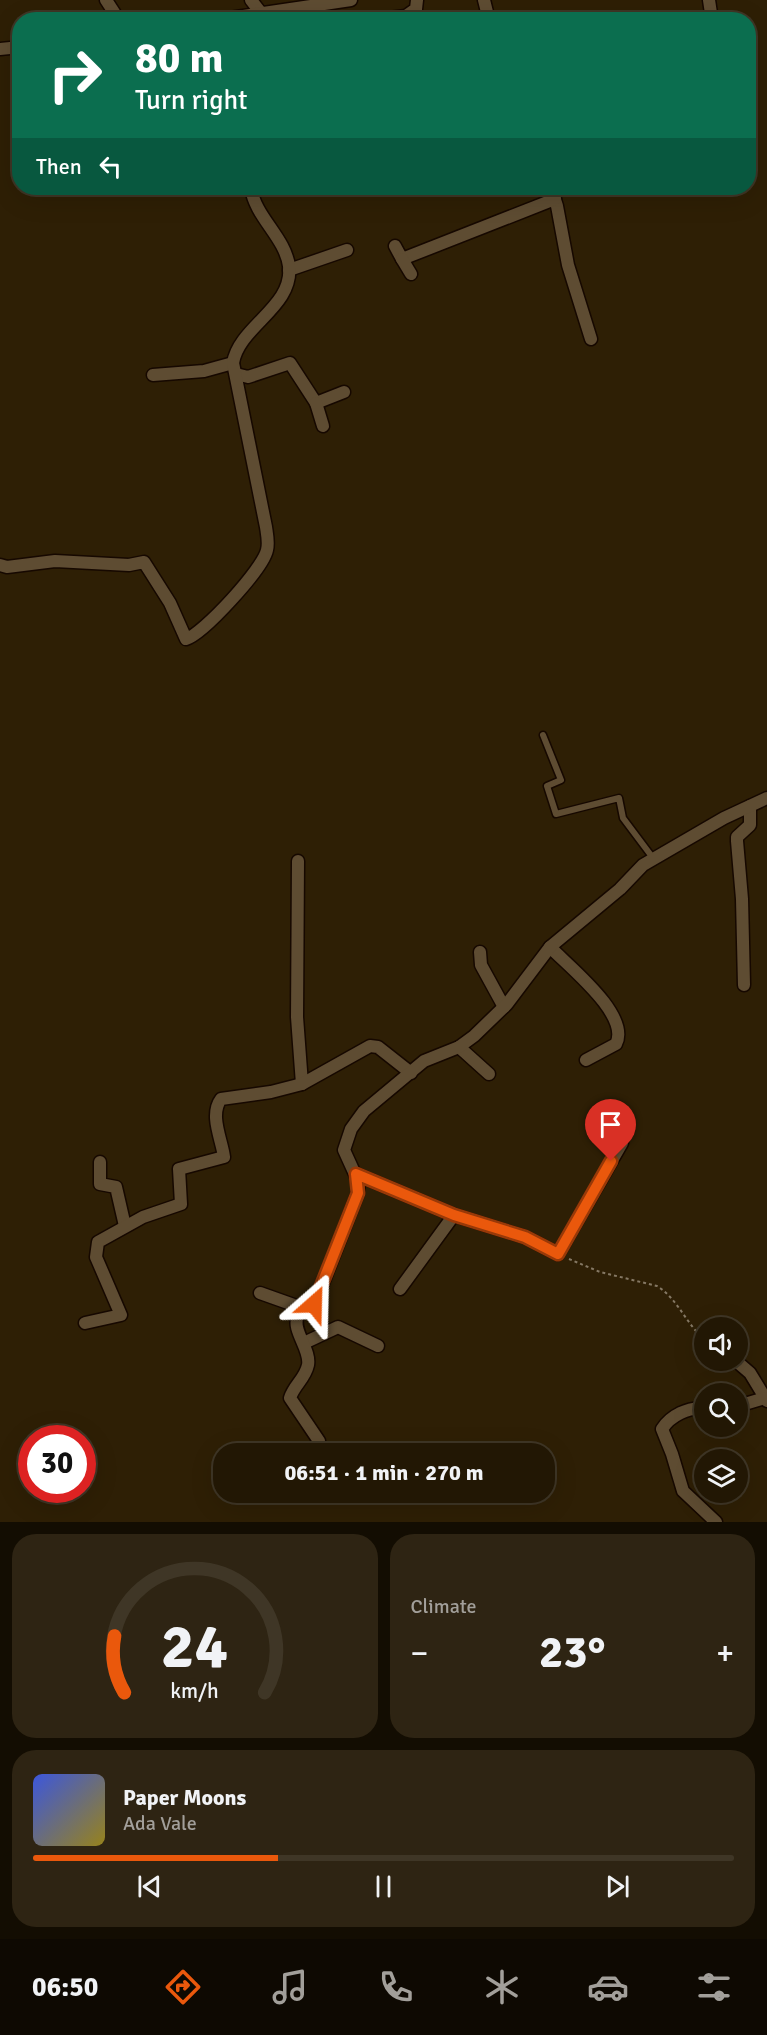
<!DOCTYPE html>
<meta charset="utf-8">
<style>
body{margin:0;font-family:Signika,sans-serif;background:#2e2413;color:#f1f3f6;height:100vh;display:flex;flex-direction:column;font-size:22px;white-space:nowrap}
*{box-sizing:border-box;margin:0}
p{font-size:20px;color:#a29f9a}
.icon{flex:none;width:33px;height:33px;fill:none;stroke:currentColor;stroke-width:2;stroke-linecap:round;stroke-linejoin:round}
.map{position:relative;height:1522px;overflow:hidden}
.drawer{display:flex;flex-direction:column;gap:12px;padding:12px;background:#130d02;flex:1}
.drawer>*{flex:none}
.top-card{position:absolute;left:12px;top:12px;width:744px;height:183px;border-radius:24px;box-shadow:0 6px 24px #0002,0 0 0 2px #3f3626;background:#0b6e4f;color:#fff;overflow:hidden}
.controls{position:absolute;left:694px;top:1317px;display:grid;gap:12px}
.controls a{display:grid;place-items:center;width:54px;height:54px;border-radius:50%;background:#221704;box-shadow:0 6px 24px #0002,0 0 0 2px #3f3626;font-size:30px}
.speed{position:absolute;left:18px;top:1425px;display:flex;gap:12px;font-size:30px;font-weight:700;text-align:center}
.speed>*{display:grid;place-content:center;width:78px;height:78px;border-radius:50%;background:#221704;box-shadow:0 6px 24px #0002,0 0 0 2px #3f3626;line-height:1}
.speed .limit{border:9px solid #d22;background:#fff;color:#111}
.pin{position:absolute;display:grid;place-items:center;width:51px;height:51px;color:#fff;margin:-62px -26px;border-radius:50% 50% 50% 0;rotate:-45deg;box-shadow:0 0 6px #0007}
.pin .icon{rotate:45deg}
.me{position:absolute;width:66px;margin:-33px;rotate:25deg;stroke-linejoin:round;filter:drop-shadow(0 0 4px #0008)}
.turn{display:flex;align-items:center;gap:21px;height:126px;padding:0 24px;font-size:27px}
.turn .icon{width:78px;height:78px;stroke-width:2.5}
.turn b{display:block;font-size:42px;line-height:51px}
.then{display:flex;align-items:center;height:57px;padding:0 24px;background:#0003;gap:12px;font-size:22px}
.big{font-size:45px;font-weight:800;line-height:1.1}
.drawer .card{flex:1;display:flex;flex-direction:column;justify-content:center;gap:9px;min-width:0;padding:0 21px;border-radius:24px;background:#2e2413}
.drawer .dial{align-items:center;gap:0}
.dial svg{height:156px;overflow:visible;fill:none;stroke:#3f3626;stroke-width:7;stroke-linecap:round;text-anchor:middle}
.dial text{fill:#f1f3f6;stroke:none}
.song{display:flex;align-items:center;gap:18px}
.cover{width:72px;height:72px;border-radius:9px;background:linear-gradient(135deg,hsl(230 70% 55%),hsl(50 70% 35%))}
.played{height:6px;border-radius:3px;background:linear-gradient(90deg,#ea580c 35%,#3f3626 35%)}
.keys{display:flex;justify-content:space-around;direction:ltr}
.heat{display:flex;justify-content:space-between;align-items:center;font-size:33px;direction:ltr}
.drawer .tiles{flex:1;display:grid;gap:12px;grid-template-columns:1fr 1fr}
.card:last-child{grid-column:span 2}
.trip{position:absolute;left:213px;top:1443px;width:342px;height:60px;border-radius:24px;background:#221704;box-shadow:0 6px 24px #0002,0 0 0 2px #3f3626;font-weight:800;line-height:60px;text-align:center}
.tab-bar{display:flex;height:96px;justify-content:space-around;align-items:center;background:#0e0902;color:#a29f9a}
.tab-bar .icon{width:42px;height:42px}
.tab-bar .active{color:#ea580c}
.tab-bar b{font-size:27px;color:#f1f3f6}
.map>svg:first-child{display:block}
.lines{fill:none;stroke-linecap:round;stroke-linejoin:round}
.lane-casing{stroke:#160800;stroke-width:9}
.street-casing{stroke:#160800;stroke-width:15}
.path{stroke:#857864;stroke-width:2;stroke-dasharray:3 3;stroke-linecap:butt}
.lane{stroke:#5e4c32;stroke-width:6}
.street{stroke:#5e4c32;stroke-width:12}
.route-casing{stroke:#983908;stroke-width:15}
.route{stroke:#ea580c;stroke-width:10}
</style>
<div class="map">
<svg width="767" height="1522" viewBox="0 0 767 1522">
<rect width="100%" height="100%" fill="#2e1f05"/>
<g class="lines">
<defs>
<path id="lane" d="M543,735L561,780L547,786L556,814L619,798L623,818L653,858"/>
<g id="street">
<path d="M106,0L119,20"/>
<path d="M251,0L261,13L257,19"/>
<path d="M318,0L320,20"/>
<path d="M484,0L489,20"/>
<path d="M709,0L712,20"/>
<path d="M216,20L351,0"/>
<path d="M371,20L406,16L416,9L417,0"/>
<path d="M0,49L20,47"/>
<path d="M551,188L557,206L568,265L591,339"/>
<path d="M395,246L402,259L555,199"/>
<path d="M402,259L411,274"/>
<path d="M289,270L347,250"/>
<path d="M236,374L248,377L290,363L316,403L344,392"/>
<path d="M153,375L204,371L233,363"/>
<path d="M316,403L323,426"/>
<path d="M0,565L7,567L55,561L129,565L144,562L170,603L186,639C203,634 263,569 267,550C269,543 267,534 266,527L233,363C239,326 294,307 289,266C285,237 255,217 251,188"/>
<path d="M298,861L297,1017L302,1084"/>
<path d="M550,947C568,966 631,1015 616,1044L586,1060"/>
<path d="M480,952L481,965L504,1007"/>
<path d="M744,985L742,899L737,841V837L750,825V806"/>
<path d="M459,1047L489,1074"/>
<path d="M100,1162V1184L116,1187L125,1226"/>
<path d="M356,1174L454,1215L525,1237L558,1254L622,1143"/>
<path d="M400,1289L454,1215"/>
<path d="M260,1293L305,1309"/>
<path d="M85,1323L121,1315L96,1257L98,1242L143,1217L181,1204L179,1169L224,1157C222,1140 209,1115 221,1099L271,1092L302,1084L370,1046L378,1047L411,1073"/>
<path d="M304,1343L338,1327L378,1346"/>
<path d="M735,1360L750,1373L767,1401"/>
<path d="M738,1406L765,1398"/>
<path d="M705,1409C689,1406 670,1416 662,1429L672,1454L683,1491L716,1522"/>
<path d="M319,1441L290,1398C294,1385 305,1379 308,1365C311,1349 291,1330 298,1316C302,1308 313,1304 318,1296L358,1193L359,1183L344,1150L351,1129L364,1111L424,1061L459,1047L474,1036L507,1004L550,947L620,889L643,865L724,818L767,798"/>
</g>
</defs>
<use href="#lane" class="lane-casing"/>
<use href="#street" class="street-casing"/>
<path class="path" d="M569,1259L600,1272L657,1286C678,1299 686,1324 705,1340"/>
<use href="#lane" class="lane"/>
<use href="#street" class="street"/>
</g>
<g class="lines">
<defs>
<path id="route" d="M314,1304L358,1193L356,1174L454,1215L525,1237L558,1254L611,1161"/>
</defs>
<use href="#route" class="route-casing"/>
<use href="#route" class="route"/>
</g>
</svg>
<div class="controls">
<a><svg class="icon" aria-label="sound" viewBox="0 0 24 24"><path d="M4 9h4l5-4v14l-5-4H4zM17 9q2 3 0 6"/></svg></a>
<a><svg class="icon" aria-label="search" viewBox="0 0 24 24"><circle cx="10" cy="10" r="6"/><path d="M15 15l6 6"/></svg></a>
<a><svg class="icon" aria-label="layers" viewBox="0 0 24 24"><path d="M12 4l9 5-9 5-9-5zM3 14l9 5 9-5"/></svg></a>
</div>
<div class="speed"><div class="limit">30</div></div>
<div class="pin" style="left:611px;top:1161px;background:#d93025"><svg class="icon" aria-label="arrive" viewBox="0 0 24 24"><path d="M6 21V4h12l-3 4 3 4H6"/></svg></div>
<svg class="me" style="left:314px;top:1304px" viewBox="-20 -20 40 40"><path d="M0-17L14 15 0 8-14 15z" fill="#ea580c" stroke="#fff" stroke-width="4"/></svg>
<div class="trip">06:51 · 1 min · 270 m</div>
<div class="top-card">
<div class="turn"><svg class="icon" aria-label="right" viewBox="0 0 24 24"><path d="M7 20v-9h11M14 6l5 5-5 5"/></svg><div><b>80 m</b>Turn right</div></div>
<div class="then">Then<svg class="icon" aria-label="left" viewBox="0 0 24 24"><path d="M17 20v-9H6M10 6l-5 5 5 5"/></svg></div>
</div>
</div>
<section class="drawer">
<div class="tiles">
<div class="card dial"><svg viewBox="0 0 100 80">
<path d="M14 69A42 42 0 1 1 86 69"/>
<path d="M14 69A42 42 0 0 1 9 40" stroke="#ea580c"/>
<text x="50" y="56" font-size="32" font-weight="700">24</text>
<text x="50" y="72" font-size="11">km/h</text>
</svg></div>
<div class="card"><p>Climate</p>
<div class="heat"><a>−</a><b class="big">23°</b><a>+</a></div>
</div>
<div class="card">
<div class="song"><i class="cover"></i><div><b>Paper Moons</b><p>Ada Vale</p></div></div>
<div class="played"></div>
<div class="keys"><svg class="icon" aria-label="previous" viewBox="0 0 24 24"><path d="M18 5L8 12l10 7zM5 5v14"/></svg><svg class="icon" aria-label="pause" viewBox="0 0 24 24"><path d="M8 5v14M16 5v14"/></svg><svg class="icon" aria-label="next" viewBox="0 0 24 24"><path d="M6 5l10 7-10 7zM19 5v14"/></svg></div>
</div>
</div>
</section>
<nav class="tab-bar">
<b>06:50</b>
<svg class="icon active" aria-label="directions" viewBox="0 0 24 24"><path d="M12 3l9 9-9 9-9-9zM9 14v-3h6M13 9l2 2-2 2"/></svg>
<svg class="icon" aria-label="music" viewBox="0 0 24 24"><path d="M9 18V5l10-2v13"/><circle cx="6" cy="18" r="3"/><circle cx="16" cy="16" r="3"/></svg>
<svg class="icon" aria-label="phone" viewBox="0 0 24 24"><path d="M5 4h4l2 5-3 2q2 4 5 5l2-3 5 2v4C11 20 4 13 5 4z"/></svg>
<svg class="icon" aria-label="climate" viewBox="0 0 24 24"><path d="M12 3v18M4 7l16 10M4 17L20 7"/></svg>
<svg class="icon" aria-label="car" viewBox="0 0 24 24"><path d="M5 17H2v-5l4-1 3-4h7l3 4 3 1v5h-3M9 17h6M6 11h13"/><circle cx="7" cy="17" r="2"/><circle cx="17" cy="17" r="2"/></svg>
<svg class="icon" aria-label="filters" viewBox="0 0 24 24"><path d="M4 7h16M4 17h16"/><circle cx="9" cy="7" r="2"/><circle cx="15" cy="17" r="2"/></svg>
</nav>
